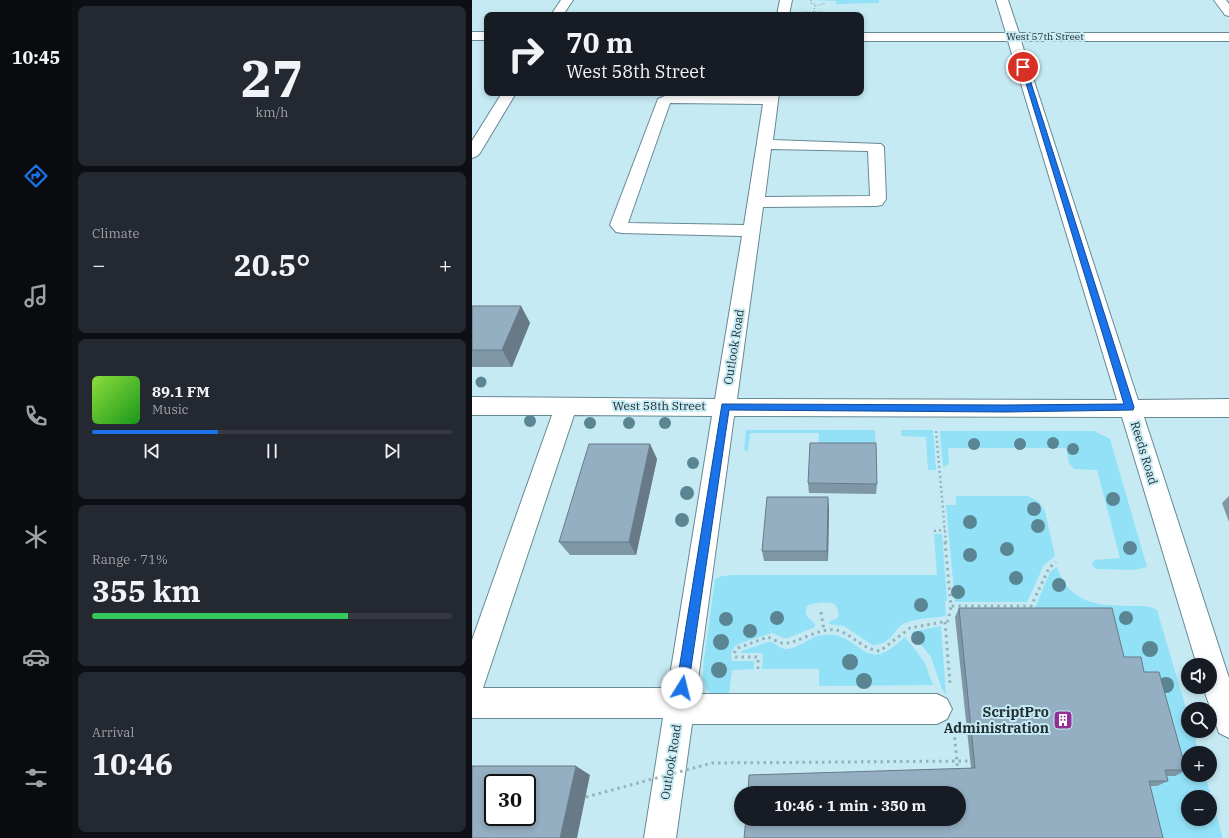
<!DOCTYPE html>
<meta charset="utf-8">
<style>
body{margin:0;font-family:"IBM Plex Serif",serif;background:#242831;color:#f1f3f6;height:100vh;display:flex;flex-direction:column;font-size:15px;white-space:nowrap}
*{box-sizing:border-box;margin:0}
p{font-size:13px;color:#9ea1a6}
.icon{flex:none;width:22px;height:22px;fill:none;stroke:currentColor;stroke-width:2;stroke-linecap:round;stroke-linejoin:round}
.map{position:relative;flex:1;overflow:hidden}
.drawer{display:flex;flex-direction:column;gap:6px;padding:6px;background:#0d0f14;width:400px}
.drawer>*{flex:none}
.guide{position:absolute;left:12px;top:12px;width:380px;height:84px;border-radius:8px;box-shadow:0 2px 6px #0003;background:#171b24;color:#f1f3f6;overflow:hidden}
.buttons{position:absolute;left:709px;top:658px;display:grid;gap:8px}
.buttons a{display:grid;place-items:center;width:36px;height:36px;border-radius:50%;background:#171b24;box-shadow:0 2px 6px #0003;font-size:20px}
.speed{position:absolute;left:12px;top:774px;display:flex;gap:8px;font-size:20px;font-weight:700;text-align:center}
.speed>*{display:grid;place-content:center;width:52px;height:52px;border-radius:50%;background:#171b24;box-shadow:0 2px 6px #0003;line-height:1}
.speed .limit{border:2px solid #111;border-radius:6px;background:#fff;color:#111}
.pin{position:absolute;display:grid;place-items:center;width:34px;height:34px;color:#fff;margin:-17px;border:2px solid #fff;border-radius:50%;box-shadow:0 1px 4px #0007}
.me{position:absolute;width:44px;margin:-22px;rotate:9deg;stroke-linejoin:round;filter:drop-shadow(0 0 3px #0008)}
.turn{display:flex;align-items:center;gap:14px;height:84px;padding:0 16px;font-size:18px}
.turn .icon{width:52px;height:52px;stroke-width:2.5}
.turn b{display:block;font-size:28px;line-height:34px}
.big{font-size:30px;font-weight:700;line-height:1.1}
.drawer .card{flex:1;display:flex;flex-direction:column;justify-content:center;gap:6px;min-width:0;padding:0 14px;border-radius:8px;background:#242831}
.drawer .dial{align-items:center;gap:0}
.dial b{font-size:52px;line-height:1}
.song{display:flex;align-items:center;gap:12px}
.cover{width:48px;height:48px;border-radius:6px;background:linear-gradient(135deg,hsl(90 70% 55%),hsl(120 70% 35%))}
.played{height:4px;border-radius:2px;background:linear-gradient(90deg,#1a73e8 35%,#363941 35%)}
.keys{display:flex;justify-content:space-around;direction:ltr}
.heat{display:flex;justify-content:space-between;align-items:center;font-size:22px;direction:ltr}
.charge{height:6px;border-radius:3px;background:linear-gradient(90deg,#34c759 71%,#363941 0)}
.trip{position:absolute;left:262px;top:786px;width:232px;height:40px;border-radius:20px;background:#171b24;box-shadow:0 2px 6px #0003;font-weight:700;line-height:40px;text-align:center}
main{display:flex;flex:1;min-height:0}
.tabs{display:flex;flex-direction:column;width:72px;justify-content:space-around;align-items:center;background:#090b0e;color:#9ea1a6}
.tabs .icon{width:28px;height:28px}
.tabs .active{color:#1a73e8}
.tabs b{font-size:18px;color:#f1f3f6}
.map>svg:first-child{display:block}
.green{fill:#92e1f7;fill-rule:evenodd}
.lines{fill:none;stroke-linecap:round;stroke-linejoin:round}
.minor-casing{stroke:#678992;stroke-width:2}
.path-far2{stroke:#94b2ba;stroke-width:1.5;stroke-dasharray:1 2;stroke-linecap:butt}
.path-far1{stroke:#94b2ba;stroke-width:2.5;stroke-dasharray:2 3;stroke-linecap:butt}
.path{stroke:#94b2ba;stroke-width:3;stroke-dasharray:2.5 4;stroke-linecap:butt}
.minor{fill:#fff;fill-rule:evenodd}
.path-bridge{stroke:#94b2ba;stroke-width:3;stroke-dasharray:2.5 4;stroke-linecap:butt}
.tree{fill:#598692}
.wall{fill:#7f96a7}
.shaded-wall{fill:#687a88}
.building{fill:#94afc2;stroke:#687a88;fill-rule:evenodd}
.route{fill:#1a73e8;stroke:#114b97}
.labels{text-anchor:middle;stroke-width:4;stroke-linejoin:round;paint-order:stroke}
.far-street-label{font-size:10px;fill:#212f33;stroke:#c6eaf4}
.street-label{font-size:12px;fill:#212f33;stroke:#c6eaf4}
.near-poi-label{font-size:14px;font-weight:bold;fill:#212f33;stroke:#c6eaf4;text-anchor:end}
</style>
<main>
<nav class="tabs">
<b>10:45</b>
<svg class="icon active" aria-label="directions" viewBox="0 0 24 24"><path d="M12 3l9 9-9 9-9-9zM9 14v-3h6M13 9l2 2-2 2"/></svg>
<svg class="icon" aria-label="music" viewBox="0 0 24 24"><path d="M9 18V5l10-2v13"/><circle cx="6" cy="18" r="3"/><circle cx="16" cy="16" r="3"/></svg>
<svg class="icon" aria-label="phone" viewBox="0 0 24 24"><path d="M5 4h4l2 5-3 2q2 4 5 5l2-3 5 2v4C11 20 4 13 5 4z"/></svg>
<svg class="icon" aria-label="climate" viewBox="0 0 24 24"><path d="M12 3v18M4 7l16 10M4 17L20 7"/></svg>
<svg class="icon" aria-label="car" viewBox="0 0 24 24"><path d="M5 17H2v-5l4-1 3-4h7l3 4 3 1v5h-3M9 17h6M6 11h13"/><circle cx="7" cy="17" r="2"/><circle cx="17" cy="17" r="2"/></svg>
<svg class="icon" aria-label="filters" viewBox="0 0 24 24"><path d="M4 7h16M4 17h16"/><circle cx="9" cy="7" r="2"/><circle cx="15" cy="17" r="2"/></svg>
</nav>
<section class="drawer">
<div class="card dial"><b>27</b><p>km/h</p></div>
<div class="card"><p>Climate</p>
<div class="heat"><a>−</a><b class="big">20.5°</b><a>+</a></div>
</div>
<div class="card">
<div class="song"><i class="cover"></i><div><b>89.1 FM</b><p>Music</p></div></div>
<div class="played"></div>
<div class="keys"><svg class="icon" aria-label="previous" viewBox="0 0 24 24"><path d="M18 5L8 12l10 7zM5 5v14"/></svg><svg class="icon" aria-label="pause" viewBox="0 0 24 24"><path d="M8 5v14M16 5v14"/></svg><svg class="icon" aria-label="next" viewBox="0 0 24 24"><path d="M6 5l10 7-10 7zM19 5v14"/></svg></div>
</div>
<div class="card"><p>Range · 71%</p><b class="big">355 km</b><div class="charge"></div></div>
<div class="card"><p>Arrival</p><b class="big">10:46</b></div>
</section>
<div class="map">
<svg width="757" height="838" viewBox="0 0 757 838">
<rect width="100%" height="100%" fill="#c6eaf4"/>
<g class="green">
<path d="M341,0H407V3L364,4V1Z"/>
<path d="M274,430H403L404,450H346L347,433H278L276,451H273L272,449Z"/>
<path d="M429,430H461L464,470H456L454,437L429,436Z"/>
<path d="M468,431H622L638,439L675,567L662,570L625,569L622,568L620,563L622,560L648,558L625,470L602,469L597,463L594,448H476L477,464L471,467Z"/>
<path d="M484,496H556L567,502L573,511L583,556L572,565L555,602H483L474,505H484Z"/>
<path d="M462,534H470L475,600L473,602L474,616C462,618 448,618 436,622C420,627 422,645 400,645L372,626L357,624L358,621L364,619L367,616C366,613 366,608 364,606C361,600 340,603 335,606C331,616 337,617 343,624V627L316,638H312L300,633L269,643L262,647L259,653L260,661H282V669L260,670L257,694L241,695L234,689L231,679V667L243,579L250,576L262,575H465Z"/>
<path d="M585,567C597,604 627,606 661,606C669,606 678,605 685,610L716,715V731H721L727,753H716V775H733L751,838H679L562,610L578,572ZM716,797H738V819H716Z"/>
<path d="M469,626L474,695L470,689L459,657L439,632Z"/>
<path d="M348,635C355,635 362,634 369,637C385,642 395,661 413,652C420,649 427,642 433,637L452,661L461,685L347,686V669H290L291,653H268L272,650L297,642C304,642 307,649 314,649C326,649 336,638 348,635Z"/>
</g>
<g class="lines">
<defs>
<g id="minor">
<path d="M89,0H101L91,15H79Z"/>
<path d="M308,0H320L317,15H305Z"/>
<path d="M524,0H536L547,33H757V41H549L666,400L757,399V417H672L757,678V738L747,733L731,687H738V665H725L650,417L262,416L224,694H465L475,699L480,709L475,719L465,724H220L204,838H172L191,718H0V640L80,415H0V397L243,399L270,236L150,233L144,232L138,225L186,99L195,95L293,96V93H307L301,140L409,144L412,147L414,199L410,205L404,206L291,207L265,399L645,400L536,41H389V33H534ZM198,103L291,104L272,225L156,223ZM299,149L396,151L398,196L293,197ZM102,415L240,416L196,688H11Z"/>
<path d="M742,0H754L757,4V16L753,15Z"/>
<rect x="0" y="32" width="15" height="8"/>
<path d="M30,93H44L8,153L5,156L0,158V141Z"/>
</g>
</defs>
<use href="#minor" class="minor-casing"/>
<g class="path-far2">
<path d="M339,0V3L344,5"/>
<path d="M331,12H351"/>
<path d="M341,15L343,6L354,3"/>
</g>
<g class="path-far1">
<path d="M464,431L474,543"/>
<path d="M462,531L473,530"/>
</g>
<g class="path">
<path d="M473,542L479,606H559L577,568L584,562"/>
<path d="M349,612L352,631"/>
<path d="M473,622L478,684"/>
<path d="M286,669V657H264L262,656L263,651L266,648L296,637C300,639 306,642 310,643C324,645 346,627 364,630C381,634 389,649 408,651L438,628L476,621L479,607"/>
<path d="M482,731L486,772"/>
</g>
<use href="#minor" class="minor"/>
<path class="path-bridge" d="M114,797L240,763L498,761"/>
</g>
<g class="tree">
<circle cx="9" cy="382" r="5.5"/>
<circle cx="58" cy="421" r="6"/>
<circle cx="118" cy="423" r="6"/>
<circle cx="157" cy="423" r="6"/>
<circle cx="193" cy="423" r="6"/>
<circle cx="581" cy="443" r="6"/>
<circle cx="502" cy="444" r="6"/>
<circle cx="548" cy="444" r="6"/>
<circle cx="601" cy="449" r="6"/>
<circle cx="221" cy="463" r="6"/>
<circle cx="215" cy="493" r="7"/>
<circle cx="641" cy="499" r="7"/>
<circle cx="562" cy="509" r="7"/>
<circle cx="210" cy="520" r="7"/>
<circle cx="498" cy="522" r="7"/>
<circle cx="566" cy="526" r="7"/>
<circle cx="658" cy="548" r="7"/>
<circle cx="535" cy="549" r="7"/>
<circle cx="498" cy="555" r="7"/>
<circle cx="544" cy="578" r="7"/>
<circle cx="587" cy="585" r="7"/>
<circle cx="486" cy="592" r="7"/>
<circle cx="449" cy="605" r="7"/>
<circle cx="305" cy="618" r="7"/>
<circle cx="654" cy="618" r="7"/>
<circle cx="254" cy="619" r="7"/>
<circle cx="278" cy="631" r="7"/>
<circle cx="446" cy="638" r="7"/>
<circle cx="249" cy="642" r="8"/>
<circle cx="678" cy="649" r="8"/>
<circle cx="378" cy="662" r="8"/>
<circle cx="247" cy="670" r="8"/>
<circle cx="392" cy="681" r="8"/>
<circle cx="694" cy="685" r="8"/>
</g>
<g class="wall">
<path d="M0,306H49L58,323L40,367H0Z"/>
<path d="M178,444L185,459L164,555H98L87,542Z"/>
<path d="M336,483L405,484L404,494L337,493Z"/>
<path d="M757,496V522L750,503Z"/>
<path d="M357,507L356,561H292L290,551Z"/>
<path d="M487,608L652,657L672,672L714,770L703,776H695L696,781L685,786H678L499,768L483,617Z"/>
</g>
<g class="shaded-wall">
<path d="M49,306L58,323L40,367L30,350Z"/>
<path d="M178,444L185,459L164,555L157,542Z"/>
<path d="M356,497L357,507L356,561L355,551Z"/>
<path d="M104,766L118,775L105,838H88Z"/>
</g>
<g class="building">
<path d="M0,306H49L30,350H0Z"/>
<path d="M338,443H404L405,484L336,483Z"/>
<path d="M117,444H178L157,542H87Z"/>
<path d="M295,497H356L355,551H290Z"/>
<path d="M487,608H640L652,657H669L672,672H687L714,770H693L696,781H677L691,838H272L274,819H487V793H276L277,775L503,768Z"/>
<path d="M0,766H104L88,838H0ZM21,783H55V817H21Z"/>
</g>
<path class="route" d="M551,65L554,67L662,407L661,410L533,412L257,410L216,688L214,692L210,694L206,692L204,688L250,404L533,405L652,404L549,67Z"/>
<defs>
<symbol id="building-square" viewBox="-11 -11 22 22"><rect x="-9" y="-9" width="18" height="18" rx="4" fill="#912f97" stroke="#c6eaf4"/><path d="M-4-6H4V6H1V3H-1V6H-4ZM-2.5-4.3h1.7v1.8h-1.7ZM.8-4.3h1.7v1.8H.8ZM-2.5-1h1.7V.8h-1.7ZM.8-1h1.7V.8H.8Z" fill="#fff"/></symbol>
</defs>
<g fill-rule="evenodd">
<use href="#building-square" x="580" y="709" width="22" height="22"/>
</g>
<g class="labels">
<g class="far-street-label">
<text x="573" y="40">West 57th Street</text>
</g>
<g class="street-label">
<text transform="translate(262 347) rotate(-81)" y="4">Outlook Road</text>
<text x="187" y="410">West 58th Street</text>
<text transform="translate(672 453) rotate(73)" y="4">Reeds Road</text>
<text transform="translate(199 762) rotate(-81)" y="4">Outlook Road</text>
</g>
<g class="near-poi-label">
<text x="577" y="717">ScriptPro<tspan x="577" dy="16">Administration</tspan></text>
</g>
</g>
</svg>
<div class="buttons">
<a><svg class="icon" aria-label="sound" viewBox="0 0 24 24"><path d="M4 9h4l5-4v14l-5-4H4zM17 9q2 3 0 6"/></svg></a>
<a><svg class="icon" aria-label="search" viewBox="0 0 24 24"><circle cx="10" cy="10" r="6"/><path d="M15 15l6 6"/></svg></a>
<a>+</a>
<a>−</a>
</div>
<div class="speed"><div class="limit">30</div></div>
<div class="pin" style="left:551px;top:67px;background:#d93025"><svg class="icon" aria-label="arrive" viewBox="0 0 24 24"><path d="M6 21V4h12l-3 4 3 4H6"/></svg></div>
<svg class="me" style="left:210px;top:688px" viewBox="-20 -20 40 40"><circle r="19" fill="#fff"/><path d="M0-13L10 11 0 6-10 11z" fill="#1a73e8"/></svg>
<div class="trip">10:46 · 1 min · 350 m</div>
<div class="guide">
<div class="turn"><svg class="icon" aria-label="right" viewBox="0 0 24 24"><path d="M7 20v-9h11M14 6l5 5-5 5"/></svg><div><b>70 m</b>West 58th Street</div></div>
</div>
</div>
</main>
